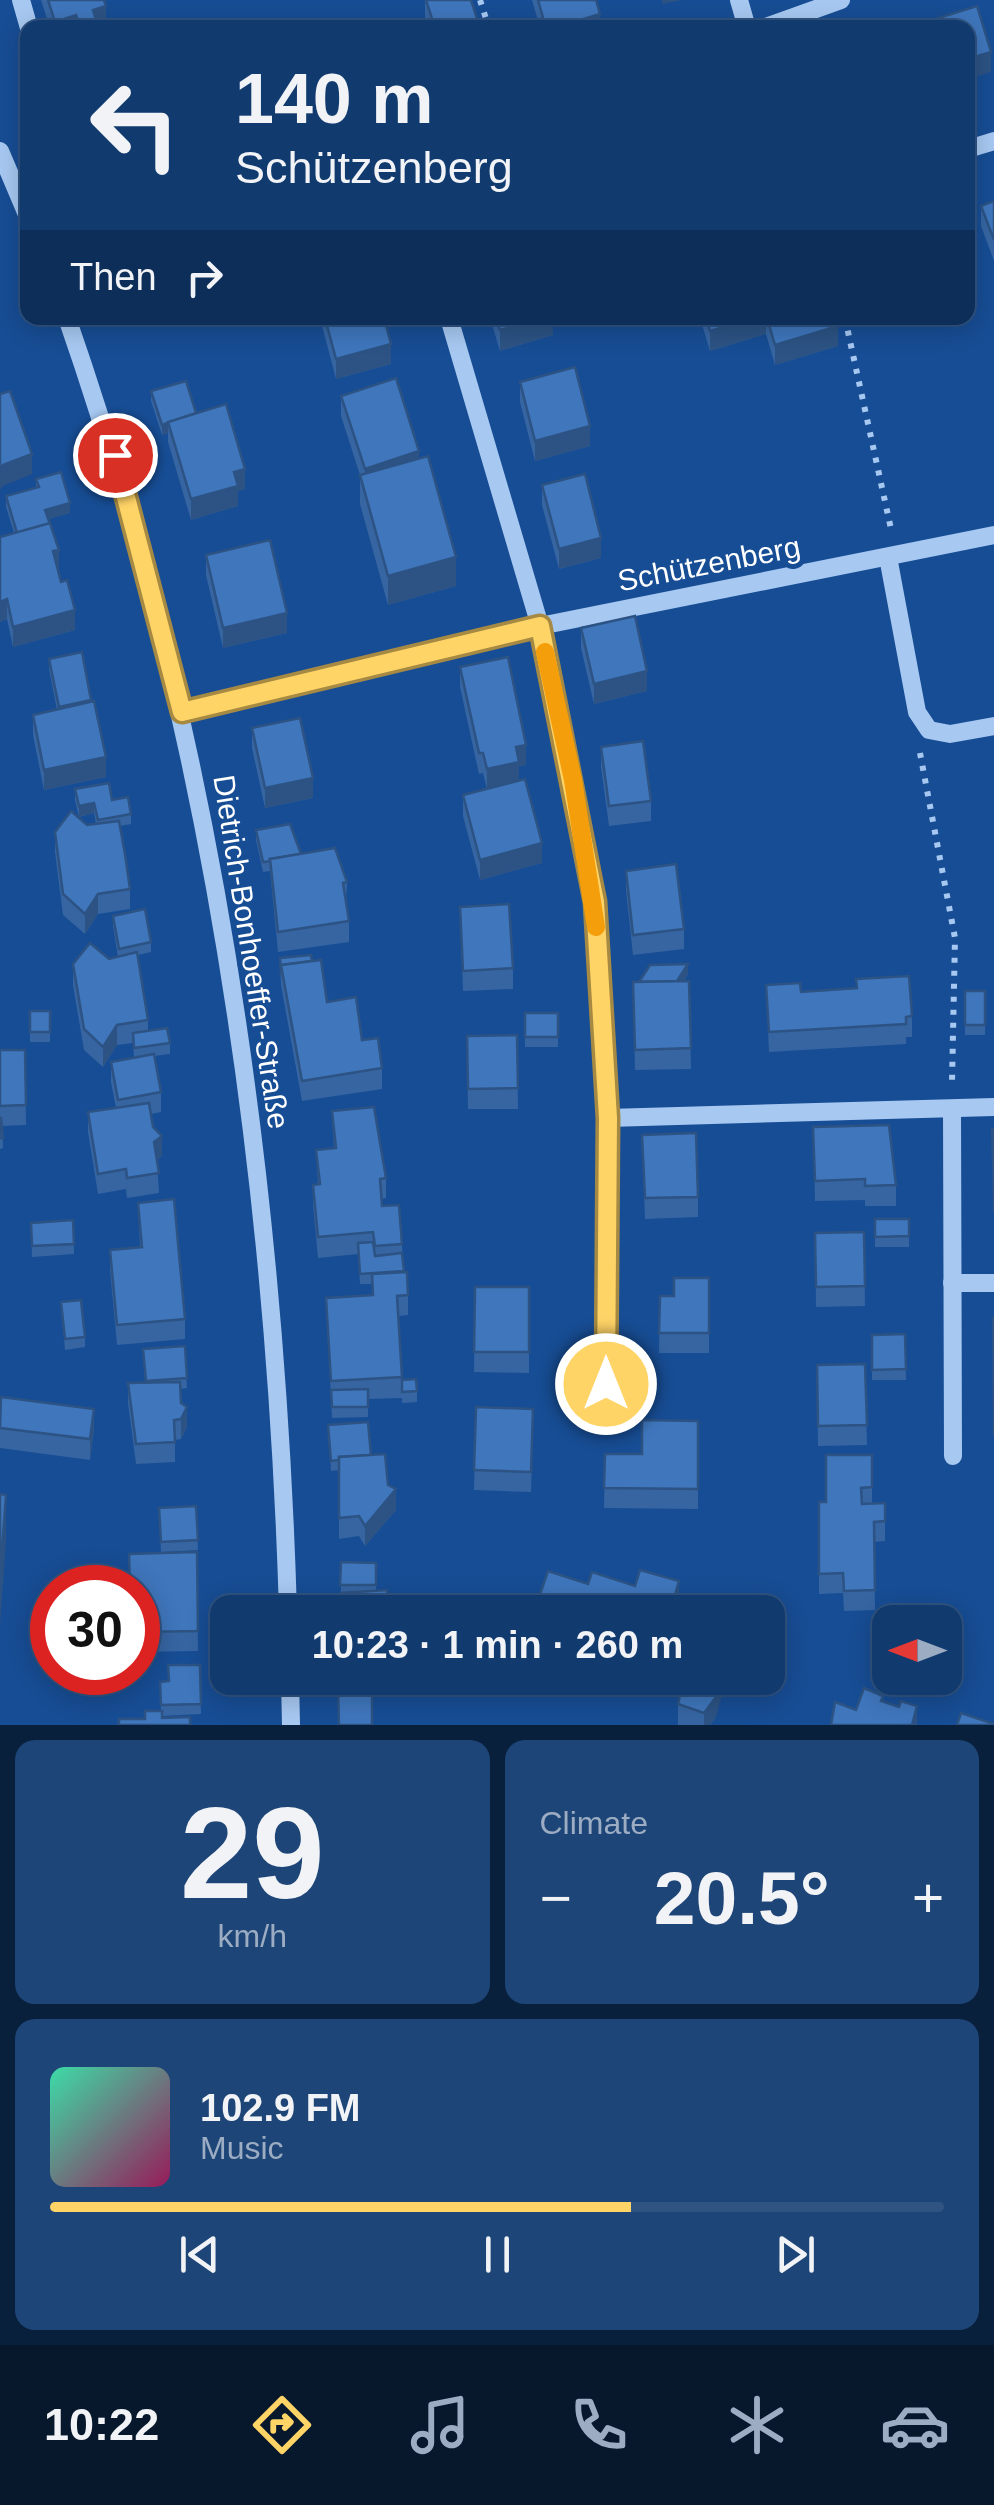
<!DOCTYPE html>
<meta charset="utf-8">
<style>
body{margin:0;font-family:Helvetica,sans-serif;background:#1e4577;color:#f1f3f6;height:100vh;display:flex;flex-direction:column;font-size:38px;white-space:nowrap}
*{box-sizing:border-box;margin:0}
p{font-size:32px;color:#9cadc3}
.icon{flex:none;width:55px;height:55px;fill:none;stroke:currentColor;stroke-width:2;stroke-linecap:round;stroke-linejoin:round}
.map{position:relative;height:1725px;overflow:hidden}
.panel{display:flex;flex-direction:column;gap:15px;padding:15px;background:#09203d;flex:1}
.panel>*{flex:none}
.hud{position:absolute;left:20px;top:20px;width:955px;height:305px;border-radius:20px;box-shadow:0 5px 25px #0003,0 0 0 2px #305482;background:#113a6f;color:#f1f3f6;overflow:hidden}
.needle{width:65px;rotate:270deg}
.tools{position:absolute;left:872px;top:1605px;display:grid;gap:20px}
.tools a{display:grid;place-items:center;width:90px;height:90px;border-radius:20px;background:#113a6f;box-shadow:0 5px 25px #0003,0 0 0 2px #305482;font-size:50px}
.speed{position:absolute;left:30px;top:1565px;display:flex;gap:20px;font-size:50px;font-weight:700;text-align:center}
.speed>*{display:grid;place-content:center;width:130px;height:130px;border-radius:50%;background:#113a6f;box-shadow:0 5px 25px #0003,0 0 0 2px #305482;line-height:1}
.speed .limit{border:15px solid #d22;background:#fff;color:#111}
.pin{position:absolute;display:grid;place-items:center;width:85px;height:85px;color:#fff;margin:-42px;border:5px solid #fff;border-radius:50%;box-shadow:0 2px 10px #0007}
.me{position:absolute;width:110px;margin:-55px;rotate:0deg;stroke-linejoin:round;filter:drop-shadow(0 0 8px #0008)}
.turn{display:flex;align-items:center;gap:35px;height:210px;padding:0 50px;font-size:45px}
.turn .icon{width:130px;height:130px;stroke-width:2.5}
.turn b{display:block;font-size:70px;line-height:85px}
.then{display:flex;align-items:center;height:95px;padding:0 50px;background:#0003;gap:20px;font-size:38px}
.big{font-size:75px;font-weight:700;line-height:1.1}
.panel .widget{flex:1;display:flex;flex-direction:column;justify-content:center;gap:15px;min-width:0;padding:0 35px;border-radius:20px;background:#1e4577}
.panel .dial{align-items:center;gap:0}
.dial b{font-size:130px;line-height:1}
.song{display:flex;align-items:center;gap:30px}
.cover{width:120px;height:120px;border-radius:15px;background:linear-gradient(135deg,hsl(160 70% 55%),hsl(330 70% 35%))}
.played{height:10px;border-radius:5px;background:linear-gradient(90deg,#ffd467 65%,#305482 65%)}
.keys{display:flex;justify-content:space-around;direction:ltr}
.heat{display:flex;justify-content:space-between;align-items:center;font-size:55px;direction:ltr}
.panel .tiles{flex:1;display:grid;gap:15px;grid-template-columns:1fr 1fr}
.widget:last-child{grid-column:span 2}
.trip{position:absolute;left:210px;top:1595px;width:575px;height:100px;border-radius:20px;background:#113a6f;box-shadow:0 5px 25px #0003,0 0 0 2px #305482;font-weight:700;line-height:100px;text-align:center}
.menu{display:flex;height:160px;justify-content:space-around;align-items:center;background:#07172c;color:#9cadc3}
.menu .icon{width:70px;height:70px}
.menu .current{color:#ffd467}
.menu b{font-size:45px;color:#f1f3f6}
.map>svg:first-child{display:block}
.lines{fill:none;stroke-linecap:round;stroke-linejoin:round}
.path{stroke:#a7c8f1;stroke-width:6;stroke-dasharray:5 8;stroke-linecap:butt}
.minor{stroke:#a7c8f1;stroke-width:18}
.wall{fill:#3665a2}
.shaded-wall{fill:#2c5384}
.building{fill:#3f76bc;stroke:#2c5384;stroke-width:2.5}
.route-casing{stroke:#a68a43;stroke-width:25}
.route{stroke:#ffd467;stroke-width:18}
.slow{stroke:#f59e0b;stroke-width:18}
.labels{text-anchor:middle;stroke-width:10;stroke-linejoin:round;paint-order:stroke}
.street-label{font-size:30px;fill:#fff;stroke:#174d94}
</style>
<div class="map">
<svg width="994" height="1725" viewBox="0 0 994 1725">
<rect width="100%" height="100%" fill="#174d94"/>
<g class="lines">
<g class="path">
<path d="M480,0L489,28"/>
<path d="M845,318L891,529"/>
<path d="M920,753L955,938L952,1082"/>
</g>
<g class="minor">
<path d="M21,0L29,28"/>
<path d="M739,0L747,28"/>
<path d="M763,28L841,0"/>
<path d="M968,149L994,141"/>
<path d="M0,151L28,217"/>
<path d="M67,318C212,734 275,1172 288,1612"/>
<path d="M449,318L540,626L994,535"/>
<path d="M888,557L917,712L929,730L950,734L994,726"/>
<path d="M182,712L540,626L595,902L608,1118L606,1384"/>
<path d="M952,1109L953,1456"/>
<path d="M608,1118L994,1107"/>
<path d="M952,1283H994"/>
<path d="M290,1678L291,1725"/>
</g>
</g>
<g class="wall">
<path d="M41,0H104L106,26L101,28H50Z"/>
<path d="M425,0L480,28H428L425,19Z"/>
<path d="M532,0H596L600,28H540Z"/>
<path d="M994,201V261L981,226V206Z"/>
<path d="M320,318H384L391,364L336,379Z"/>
<path d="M490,318H553V335L500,351Z"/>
<path d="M700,318H836L838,346L775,365L766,334L710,351Z"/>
<path d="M520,382L590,446L535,461L520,402Z"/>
<path d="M151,391L196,413L245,489L238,491V506L191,520L168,442V433L162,435L151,401Z"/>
<path d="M341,396L419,459L456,586L388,605L360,504V475L341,416Z"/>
<path d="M36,479L70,513L48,519L58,571L75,630L13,647L7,619L0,622L14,533L6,507V496L36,488Z"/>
<path d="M542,485L601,558L559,569L542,505Z"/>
<path d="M206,555L287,633L223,648L206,575Z"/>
<path d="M581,628L647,691L594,704L581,648Z"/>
<path d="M82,652L106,777L44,790L33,735V715L57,710L49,669V659Z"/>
<path d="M460,667L526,765L519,766V781L542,863L480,880L463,816V795L487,789L483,773L479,774L460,687Z"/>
<path d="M252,728L313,798L265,808L252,748Z"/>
<path d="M601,747L651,801V821L609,826L601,767Z"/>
<path d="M75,789L112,800L131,814V824L120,826L130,889V909L98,914L85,934L63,915L55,852V832L96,824L94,813L79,817L75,800Z"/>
<path d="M256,830L301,854L347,882L346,902L349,921V942L278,952L270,871L263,872L256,840Z"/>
<path d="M626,871L684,929V949L633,955L626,891Z"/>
<path d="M460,907L513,968V989L463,991Z"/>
<path d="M113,916L151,942V952L138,955L148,1020V1030L170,1043V1054L154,1056L161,1092V1112L151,1114L153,1127L162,1156L157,1160L159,1193L127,1198L126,1189L98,1194L88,1132V1112L116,1108L111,1082V1062L134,1057L133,1043L117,1045L103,1067L84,1050L73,985V964L118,957L113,926Z"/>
<path d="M280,958L312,961L327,1002L362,1040L382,1068V1089L302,1101L281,985Z"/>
<path d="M688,974L684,981H689L691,1069L635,1070L633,982Z"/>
<path d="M766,985L912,1016V1037H906V1044L769,1052Z"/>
<rect x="965" y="991" width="20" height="44"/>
<rect x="30" y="1011" width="20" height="31"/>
<rect x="525" y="1013" width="33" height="34"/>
<path d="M517,1035L518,1109H468L467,1036Z"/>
<path d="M0,1050H25L26,1125L2,1126L3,1148L0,1149Z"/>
<path d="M332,1111L386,1178V1198L382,1199V1206L399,1205L404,1272L408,1295V1315L398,1316L402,1380L417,1391V1402L402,1403V1398L368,1399V1417L332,1418L326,1298L372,1295V1284H360L358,1254L318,1258L313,1205V1185L318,1184L316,1150L334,1148Z"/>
<path d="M813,1127L896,1185V1206H865V1200L815,1201Z"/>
<path d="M642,1135L698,1197V1217L645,1219Z"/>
<path d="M138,1203L185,1319V1339L117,1345L110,1270V1250L140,1247Z"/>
<rect x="875" y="1219" width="34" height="28"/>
<path d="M73,1220L74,1254L32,1257L31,1223Z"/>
<path d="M864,1232L865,1306L816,1307L815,1233Z"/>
<path d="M709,1278V1353H659L660,1296H674Z"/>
<path d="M475,1287H529V1373L474,1372Z"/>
<path d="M61,1302L85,1337V1347L65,1350Z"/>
<path d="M905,1334L906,1380H872V1335Z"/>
<path d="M185,1346L187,1388L180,1389L181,1403L187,1427L181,1439L175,1440V1462L136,1464L128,1403V1383H145L143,1349Z"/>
<path d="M865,1364L867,1445L818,1446L817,1365Z"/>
<path d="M476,1407L533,1429L531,1492L474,1490Z"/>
<path d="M0,1408L94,1429L90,1460L0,1448Z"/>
<path d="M698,1421V1509L604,1508L605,1454H642Z"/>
<path d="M328,1425L371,1455L388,1485L396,1510L365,1546L359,1536L339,1539V1470L331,1471Z"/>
<path d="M872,1455V1504L885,1503V1541L874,1542L875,1610L844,1611L843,1593L819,1594V1502H826Z"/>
<path d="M196,1506L198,1550L161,1552L159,1508Z"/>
<path d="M197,1552L198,1651L138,1652V1588Z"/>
<path d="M341,1562L376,1563V1591L388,1612H341Z"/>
<path d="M200,1665L201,1714L162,1716V1718L145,1719L161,1711L160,1682L168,1681Z"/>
<path d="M345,1678H398L345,1681Z"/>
<path d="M678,1704L716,1717L710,1725H678Z"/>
</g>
<g class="shaded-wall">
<path d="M662,0H682L662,4Z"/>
<path d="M106,6V26L101,28H80V25L93,10Z"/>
<path d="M600,14V28H554Z"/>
<path d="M76,15V28H55V22Z"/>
<path d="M991,52V72L968,79V59Z"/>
<path d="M543,318H553V335L500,351V330Z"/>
<path d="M755,318H766V334L710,351V331Z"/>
<path d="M838,326V346L775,365V345Z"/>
<path d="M391,344V364L336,379V359Z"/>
<path d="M168,423V433L162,435V425Z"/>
<path d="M590,426V446L535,461V441Z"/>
<path d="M419,451V471L365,489V469Z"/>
<path d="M32,454V474L3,486L0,490V470L3,465Z"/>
<path d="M245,469V489L238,491V506L191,520V499L234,472Z"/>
<path d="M70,503V513L45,520V510Z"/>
<path d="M601,538V558L559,569V549Z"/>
<path d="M59,550V570L53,572V551Z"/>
<path d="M456,557V586L388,605V576Z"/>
<path d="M7,599V619L0,622V602Z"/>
<path d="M75,610V630L13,647V627Z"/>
<path d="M287,613V633L223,648V628Z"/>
<path d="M647,671V691L594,704V684Z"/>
<path d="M526,745V765L519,766V783L487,790V769L516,747Z"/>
<path d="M106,757V777L44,790V770Z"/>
<path d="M313,778V798L265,808V788Z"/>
<path d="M94,803V813L79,817V806Z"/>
<path d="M542,843V863L480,880V860Z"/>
<path d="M98,894V914L85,934V914Z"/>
<path d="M688,964V974L671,1002V991Z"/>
<path d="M117,1025V1045L103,1067V1047Z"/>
<path d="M162,1136V1156L154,1163V1142Z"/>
<path d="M187,1407V1427L181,1439V1419Z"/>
<path d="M94,1409V1429L90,1460V1439Z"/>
<path d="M396,1489V1510L365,1546V1526Z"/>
<path d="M6,1495V1542L0,1625V1578Z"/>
<path d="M679,1581V1601L676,1612H670Z"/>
<path d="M721,1678H727L716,1717L710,1725H704V1713Z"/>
<path d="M917,1706V1725H912Z"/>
</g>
<g class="building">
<path d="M48,0H104L106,6L93,10L96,20L80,25L76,15L55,22Z"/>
<path d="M426,0H471L480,28H435Z"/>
<path d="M538,0H596L600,14L554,28H546Z"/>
<path d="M977,6L991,52L968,59V28H935L932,20Z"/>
<path d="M994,201V240L981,206Z"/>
<path d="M325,318H384L391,344L336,359Z"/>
<path d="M496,318H543L500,330Z"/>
<path d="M706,318H755L710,331Z"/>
<path d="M767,318H836L838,326L775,345Z"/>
<path d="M575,367L590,426L535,441L520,382Z"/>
<path d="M396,378L419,451L365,469L341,396Z"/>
<path d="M186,381L196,413L162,425L151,391Z"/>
<path d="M10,391L32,454L3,465L0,470V394Z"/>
<path d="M226,404L245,469L234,472L238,486L191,499L168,422Z"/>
<path d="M428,456L456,557L388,576L360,475Z"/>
<path d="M61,472L70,503L45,510L50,524L17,533L6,496L39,487L36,479Z"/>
<path d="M585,474L601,538L559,549L542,485Z"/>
<path d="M50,523L59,550L53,551L61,582L67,580L75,610L13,627L7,599L0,602V537Z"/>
<path d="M270,540L287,613L223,628L206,555Z"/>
<path d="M635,616L647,671L594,684L581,628Z"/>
<path d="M82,652L91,700L59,707L49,659Z"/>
<path d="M508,657L526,745L516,747L519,762L487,769L483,753H479L460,667Z"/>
<path d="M94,701L106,757L44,770L33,715Z"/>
<path d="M300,718L313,778L265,788L252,728Z"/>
<path d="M643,741L651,801L609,806L601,747Z"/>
<path d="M525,779L542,843L480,860L463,795Z"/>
<path d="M109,783L112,800L128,797L131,814L98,820L94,803L79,806L75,789Z"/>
<path d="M71,811L87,825L119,821L125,854L130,889L98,894L85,914L63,894L55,832Z"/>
<path d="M290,824L301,854L270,859L271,861L263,862L256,830Z"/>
<path d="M335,848L347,882L343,883L349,921L278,932L270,859Z"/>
<path d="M676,864L684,929L633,935L626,871Z"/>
<path d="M509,904L513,968L463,971L460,907Z"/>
<path d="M145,909L151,942L119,949L113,916Z"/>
<path d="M90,943L109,959L137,952L148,1020L117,1025L103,1047L84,1029L73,964Z"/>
<path d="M311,955L312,961L281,965V975L280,958Z"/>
<path d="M321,960L327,1002L356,997L362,1040L378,1038L382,1068L302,1081L281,965Z"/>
<path d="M688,964L677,981L639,982L650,965Z"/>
<path d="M909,976L912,1016L906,1017V1024L769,1032L766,985L800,983L801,992L857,988L856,979Z"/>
<path d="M689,981L691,1048L635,1050L633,982Z"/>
<rect x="965" y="991" width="20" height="34"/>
<rect x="30" y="1011" width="20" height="21"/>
<rect x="525" y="1013" width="33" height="24"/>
<path d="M167,1028L170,1043L134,1048L133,1033Z"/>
<path d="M517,1035L518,1088L468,1089L467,1036Z"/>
<path d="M0,1050H25L26,1105L0,1106Z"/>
<path d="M154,1054L161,1092L118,1100L111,1062Z"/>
<path d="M149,1103L153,1127L162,1136L154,1142L159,1173L127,1178L126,1169L98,1174L88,1112Z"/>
<path d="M374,1107L386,1178L380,1179L382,1206L399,1205L402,1244L375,1246L373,1232L318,1237L313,1185L320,1184L316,1150L336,1148L332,1111Z"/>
<path d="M0,1118H1L3,1138H0Z"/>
<path d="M889,1125L896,1185L865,1186V1179L815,1181L813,1127Z"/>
<path d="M992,1129H994L993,1162Z"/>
<path d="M696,1133L698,1197L645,1198L642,1135Z"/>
<path d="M993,1153H994V1212Z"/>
<path d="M174,1199L185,1319L117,1325L110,1250L142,1247L138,1203Z"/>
<path d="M875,1219H909V1236L875,1237Z"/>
<path d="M73,1220L74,1244L32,1246L31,1223Z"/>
<path d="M864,1232L865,1286L816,1287L815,1233Z"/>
<path d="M373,1242L375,1256L402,1253L404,1271L360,1274L358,1243Z"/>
<path d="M407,1272L408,1295L397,1296L402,1377L331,1381L326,1298L373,1295L372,1274Z"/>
<path d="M674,1278H709V1333H659L660,1296H674Z"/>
<path d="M475,1287H529V1352H474Z"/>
<path d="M81,1300L85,1337L65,1339L61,1302Z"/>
<path d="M993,1318H994V1436Z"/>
<path d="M905,1334L906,1369L872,1370V1335Z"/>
<path d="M185,1346L187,1378L146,1381L143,1349Z"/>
<path d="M865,1364L867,1425L818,1426L817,1365Z"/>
<path d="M416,1379L417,1391L402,1392V1380Z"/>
<path d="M180,1382L181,1403L187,1407L181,1419L174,1420L175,1442L136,1444L128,1383Z"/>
<path d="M368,1389V1407H332L331,1390Z"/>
<path d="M1,1397L94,1409L90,1439L0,1428Z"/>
<path d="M476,1407L533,1409L531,1472L474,1470Z"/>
<path d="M642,1420L698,1421V1489L604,1488L605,1454H642Z"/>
<path d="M368,1422L371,1455L339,1457V1460L331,1461L328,1425Z"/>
<path d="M385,1454L388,1485L396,1489L365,1526L359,1516L339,1518V1457Z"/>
<path d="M826,1455H872V1487L861,1488L862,1504L885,1503V1521L874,1522L875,1590L844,1591L843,1573L819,1574V1502H826Z"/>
<path d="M0,1494L6,1495L0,1578Z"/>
<path d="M196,1506L198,1540L161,1542L159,1508Z"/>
<path d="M197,1552L198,1631L138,1632V1588H130L129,1554Z"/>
<path d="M341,1562L376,1563V1585H340Z"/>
<path d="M640,1570L679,1581L670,1612H635L628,1611L627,1612H534L548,1571L588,1584L592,1572L635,1586Z"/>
<path d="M387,1590L388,1612H342L341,1593Z"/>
<path d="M698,1596L750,1612H693Z"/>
<path d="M168,1665H200L201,1704L161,1705L160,1682L169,1681Z"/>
<path d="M684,1678H721L716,1697L704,1713L678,1704Z"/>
<path d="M864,1688L883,1696L881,1701L899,1707L901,1701L917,1706L912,1725H831L835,1702L856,1710Z"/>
<path d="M338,1691H372V1725H339Z"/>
<path d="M145,1711H162V1718L190,1717V1725H119V1719H145Z"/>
<path d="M961,1713L994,1724V1725H957Z"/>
</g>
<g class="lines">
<defs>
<path id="route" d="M115,455L182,712L540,626L595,902L608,1118L606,1384"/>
</defs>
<use href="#route" class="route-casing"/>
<use href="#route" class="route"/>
<path class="slow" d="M545,652L573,780L596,927"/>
</g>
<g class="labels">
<g class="street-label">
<text transform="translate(709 564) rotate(-11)" y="10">Schützenberg</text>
<text transform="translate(251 952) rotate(81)" y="10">Dietrich-Bonhoeffer-Straße</text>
</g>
</g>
</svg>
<div class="tools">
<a><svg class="needle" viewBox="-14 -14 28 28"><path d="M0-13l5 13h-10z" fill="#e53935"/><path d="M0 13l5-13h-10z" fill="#9cadc3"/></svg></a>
</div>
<div class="speed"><div class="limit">30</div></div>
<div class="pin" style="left:115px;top:455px;background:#d93025"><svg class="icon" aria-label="arrive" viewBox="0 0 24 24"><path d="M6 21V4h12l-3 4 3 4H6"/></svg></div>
<svg class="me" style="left:606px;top:1384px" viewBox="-20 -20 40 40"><circle r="17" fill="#ffd467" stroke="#fff" stroke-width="3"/><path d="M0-11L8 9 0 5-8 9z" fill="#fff"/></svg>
<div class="trip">10:23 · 1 min · 260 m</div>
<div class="hud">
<div class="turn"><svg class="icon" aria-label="left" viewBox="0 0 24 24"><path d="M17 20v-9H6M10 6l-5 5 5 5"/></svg><div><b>140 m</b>Schützenberg</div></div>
<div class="then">Then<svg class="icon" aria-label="right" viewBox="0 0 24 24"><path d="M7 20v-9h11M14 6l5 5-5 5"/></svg></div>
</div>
</div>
<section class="panel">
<div class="tiles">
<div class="widget dial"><b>29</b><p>km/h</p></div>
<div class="widget"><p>Climate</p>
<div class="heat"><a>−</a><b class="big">20.5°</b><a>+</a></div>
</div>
<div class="widget">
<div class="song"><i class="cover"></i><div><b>102.9 FM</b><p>Music</p></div></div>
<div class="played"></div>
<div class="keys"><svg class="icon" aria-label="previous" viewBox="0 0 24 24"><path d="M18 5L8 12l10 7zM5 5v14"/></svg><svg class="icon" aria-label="pause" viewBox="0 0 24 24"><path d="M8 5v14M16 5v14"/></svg><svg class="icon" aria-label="next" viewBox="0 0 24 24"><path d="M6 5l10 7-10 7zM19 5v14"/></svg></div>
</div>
</div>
</section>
<nav class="menu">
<b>10:22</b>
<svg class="icon current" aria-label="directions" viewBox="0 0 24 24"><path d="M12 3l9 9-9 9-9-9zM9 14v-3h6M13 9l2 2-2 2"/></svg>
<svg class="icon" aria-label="music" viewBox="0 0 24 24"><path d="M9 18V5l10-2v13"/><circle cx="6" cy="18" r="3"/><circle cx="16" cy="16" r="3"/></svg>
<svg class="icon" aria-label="phone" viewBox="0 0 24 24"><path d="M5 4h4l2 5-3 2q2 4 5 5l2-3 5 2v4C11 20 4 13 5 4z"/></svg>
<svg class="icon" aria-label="climate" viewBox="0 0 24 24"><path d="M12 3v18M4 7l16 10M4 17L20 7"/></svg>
<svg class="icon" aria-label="car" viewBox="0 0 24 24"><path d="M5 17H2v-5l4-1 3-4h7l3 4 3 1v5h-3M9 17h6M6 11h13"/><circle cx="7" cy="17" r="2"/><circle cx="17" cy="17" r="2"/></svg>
</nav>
